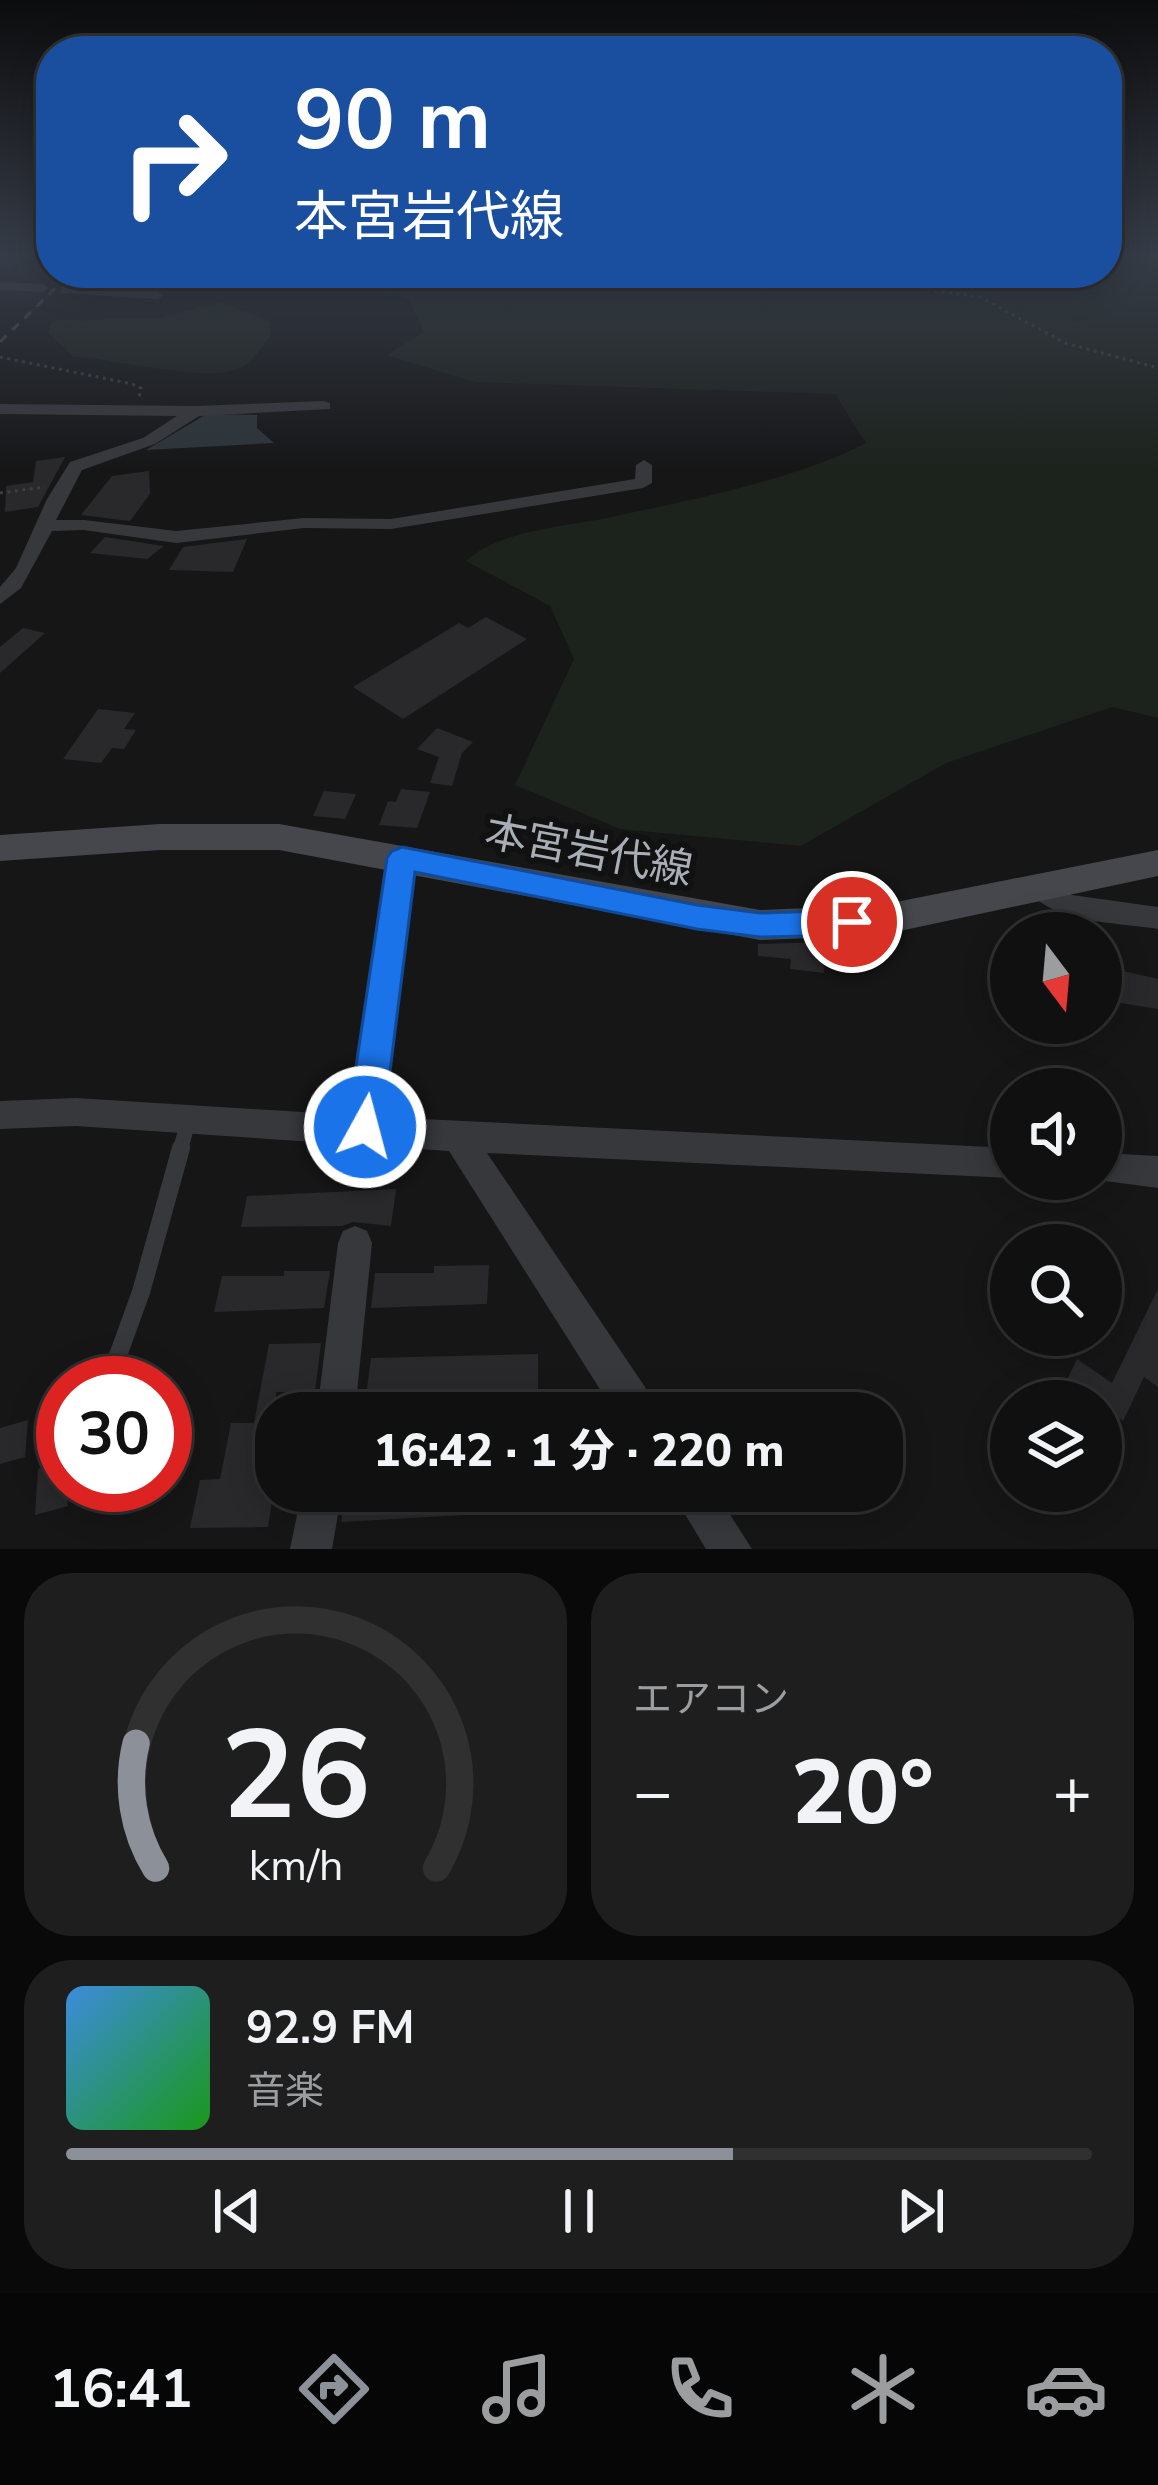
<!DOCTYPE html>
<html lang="ja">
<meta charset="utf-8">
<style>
body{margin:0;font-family:"Nunito Sans","Noto Sans JP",sans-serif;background:#1e1e1f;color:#f1f3f6;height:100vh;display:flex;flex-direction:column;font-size:45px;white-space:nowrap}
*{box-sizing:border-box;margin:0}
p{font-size:39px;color:#9c9d9f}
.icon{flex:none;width:66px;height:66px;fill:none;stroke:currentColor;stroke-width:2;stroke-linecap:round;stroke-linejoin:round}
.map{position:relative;height:1549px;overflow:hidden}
.panel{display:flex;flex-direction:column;gap:24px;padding:24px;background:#090909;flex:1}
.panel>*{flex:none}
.top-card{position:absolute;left:36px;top:36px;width:1086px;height:252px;border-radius:48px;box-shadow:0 6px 30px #0003,0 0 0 3px #303031;background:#1a4fa0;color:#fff;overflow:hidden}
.needle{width:78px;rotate:164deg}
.fabs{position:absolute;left:990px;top:912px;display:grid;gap:24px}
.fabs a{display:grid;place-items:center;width:132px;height:132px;border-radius:50%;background:#101011;box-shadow:0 6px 30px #0003,0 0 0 3px #303031;font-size:60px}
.speed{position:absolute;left:36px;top:1356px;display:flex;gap:24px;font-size:60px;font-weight:700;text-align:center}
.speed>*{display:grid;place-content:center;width:156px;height:156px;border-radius:50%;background:#101011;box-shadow:0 6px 30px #0003,0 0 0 3px #303031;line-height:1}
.speed .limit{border:18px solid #d22;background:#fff;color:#111}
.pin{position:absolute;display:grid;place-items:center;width:102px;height:102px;color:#fff;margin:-51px;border:6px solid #fff;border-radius:50%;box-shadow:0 3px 12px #0007}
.me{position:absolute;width:132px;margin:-66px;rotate:7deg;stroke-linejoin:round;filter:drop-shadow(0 0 9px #0008)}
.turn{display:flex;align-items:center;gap:42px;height:252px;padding:0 60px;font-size:54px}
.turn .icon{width:156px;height:156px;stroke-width:2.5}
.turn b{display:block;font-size:84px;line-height:102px}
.big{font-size:90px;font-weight:800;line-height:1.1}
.panel .widget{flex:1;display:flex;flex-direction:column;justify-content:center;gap:18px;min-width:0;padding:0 42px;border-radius:48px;background:#1e1e1f}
.panel .dial{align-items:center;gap:0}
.dial svg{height:312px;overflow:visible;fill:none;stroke:#303031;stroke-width:7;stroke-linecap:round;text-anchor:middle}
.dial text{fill:#f1f3f6;stroke:none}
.song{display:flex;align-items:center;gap:36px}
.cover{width:144px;height:144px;border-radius:18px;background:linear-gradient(135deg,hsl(210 70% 55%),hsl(120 70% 35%))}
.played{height:12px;border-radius:6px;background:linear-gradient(90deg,#8c9099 65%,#303031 65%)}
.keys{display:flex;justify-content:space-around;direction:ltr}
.heat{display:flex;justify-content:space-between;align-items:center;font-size:66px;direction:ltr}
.panel .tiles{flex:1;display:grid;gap:24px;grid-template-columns:1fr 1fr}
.widget:last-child{grid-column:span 2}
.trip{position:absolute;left:255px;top:1392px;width:648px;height:120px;border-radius:48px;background:#101011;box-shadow:0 6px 30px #0003,0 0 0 3px #303031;font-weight:800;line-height:120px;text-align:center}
.tab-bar{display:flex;height:192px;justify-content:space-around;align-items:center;background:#060607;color:#9c9d9f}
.tab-bar .icon{width:84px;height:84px}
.tab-bar .current{color:#8c9099}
.tab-bar b{font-size:54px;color:#f1f3f6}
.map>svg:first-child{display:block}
.green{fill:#1c221c}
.water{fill:#2d353a}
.building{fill:#29292b}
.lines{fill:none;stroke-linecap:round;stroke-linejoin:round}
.path{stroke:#3d3f43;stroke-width:3;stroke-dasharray:3 4.5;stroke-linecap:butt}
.service-far1{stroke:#37383c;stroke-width:15}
.service{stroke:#37383c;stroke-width:18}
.minor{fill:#37383c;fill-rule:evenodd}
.secondary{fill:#45474c;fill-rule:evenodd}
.rail{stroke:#4a4c51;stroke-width:3;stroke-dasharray:9 8;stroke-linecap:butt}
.route{fill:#1a73e8;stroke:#114b97;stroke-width:3}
.labels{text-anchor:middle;stroke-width:12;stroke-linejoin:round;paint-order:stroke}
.street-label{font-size:42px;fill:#a9aeb6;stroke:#111112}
</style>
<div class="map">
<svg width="1158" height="1549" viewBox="0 0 1158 1549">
<rect width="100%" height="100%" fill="#161617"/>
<g class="green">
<path d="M1107,254H1158V718L1112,707L946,763L801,846L620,829L515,785L574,659L550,606L466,561C503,528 568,527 616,516C691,500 800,478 866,443L835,394L475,382L386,355L424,332L409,299L330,273H1107Z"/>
<path d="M219,302L270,321V337C262,346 254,360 244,366C213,386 117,358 74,357L48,333L52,322L64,319L159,318Z"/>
</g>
<path class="water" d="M207,414L257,415V428L274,443L146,450Z"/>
<g class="building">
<path d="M65,457L38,507L5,512L6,486L33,482L36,461Z"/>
<path d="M149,471L150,494L130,521L81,515L112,476Z"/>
<path d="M105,537L164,546L147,559L90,553Z"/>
<path d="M247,539L233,572L169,570L183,547Z"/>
<path d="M486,617L527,639L403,719L353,687L459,623L468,628Z"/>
<path d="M23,628L45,633L0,673V647Z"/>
<path d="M98,709L135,713L124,729L136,730L124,749L112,748L101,763L63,759Z"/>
<path d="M437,728L473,742L462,753L452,786L430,783L439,757L417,749Z"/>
<path d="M401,789L430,792L417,828L379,825L388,801L396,802Z"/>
<path d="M324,791L356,794L345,819L313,816Z"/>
<path d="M823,942L824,973L790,969L791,959L758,956V944Z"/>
<path d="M1101,966L1158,979V1009L1101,1000Z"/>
<path d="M396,1189L391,1226L353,1222L342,1226L241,1227L247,1196Z"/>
<path d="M489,1265L487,1304L371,1308L375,1273H434V1266Z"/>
<path d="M284,1271H330L324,1308L214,1312L222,1276H284Z"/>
<path d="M1158,1289V1387L1144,1377L1123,1421L1067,1380L1077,1359L1112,1383Z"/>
<path d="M321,1343L315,1392H276V1476L268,1527L190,1528L200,1480L220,1479L231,1423H254L269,1344Z"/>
<path d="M538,1354V1395L366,1396L371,1358Z"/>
<path d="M28,1420L25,1457L0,1464V1428Z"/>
<path d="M63,1462L68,1506L35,1515L38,1469Z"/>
<path d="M346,1491H483L482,1514L341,1522Z"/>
</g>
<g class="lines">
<g class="path">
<path d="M854,273L885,284L980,297L1065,343L1158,368"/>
<path d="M0,357L132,384L141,388L139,398"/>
<path d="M0,493L45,487"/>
</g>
<path class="service-far1" d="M180,1151L188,1122"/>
<path class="service" d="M108,1383L141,1292L181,1148"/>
<g class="minor">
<path d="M28,254H51L0,268V260Z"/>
<path d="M0,282L43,284L49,288L43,292L0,290Z"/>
<path d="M66,286L157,291L164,295L157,299L61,293V287Z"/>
<path d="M324,401L330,403V409L199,416L155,444L82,470L56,520H84L176,531L304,518L391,519L635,479L636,465L644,460L652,465V483L643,488L391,529L304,528L176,543L84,530L52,531L21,588L0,604V587L16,568L47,499L70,462L143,438L177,416L0,414V404L195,406Z"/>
<path d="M402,848L411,851L415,858L382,1117L1011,1148V1178L487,1153L645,1387L657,1413H585L590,1399L603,1394L449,1151L76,1126L0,1129V1101L76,1098L351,1115L389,858L393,851Z"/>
<path d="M1038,877L1072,895L1158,907V929C1117,922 1051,924 1025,887L1029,880Z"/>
<path d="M1101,1153L1158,1156V1188L1090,1179H1101Z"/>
<path d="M355,1226L367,1231L372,1243L355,1413H317L338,1243L343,1231Z"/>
<path d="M302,1491H342L332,1549H290Z"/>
<path d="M671,1491H715L752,1549H706Z"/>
</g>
<path class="secondary" d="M160,824H279L760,910L881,905L1158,850V876L881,935L760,940L279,850H160L0,861V835Z"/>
<path class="rail" d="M0,342L71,273"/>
</g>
<linearGradient id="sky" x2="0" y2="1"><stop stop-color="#0c0c0d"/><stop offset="0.54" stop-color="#363c47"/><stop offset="1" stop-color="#363c47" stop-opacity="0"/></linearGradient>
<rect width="1158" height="471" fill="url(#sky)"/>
<path class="route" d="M402,847L697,905L760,913L852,910L863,914L868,922L863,931L852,935L760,937L697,929L415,872L383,1127L378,1139L365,1144L352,1139L347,1127L387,858L392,851Z"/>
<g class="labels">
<g class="street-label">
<text transform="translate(589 850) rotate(11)" y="15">本宮岩代線</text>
</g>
</g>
</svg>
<div class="fabs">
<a><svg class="needle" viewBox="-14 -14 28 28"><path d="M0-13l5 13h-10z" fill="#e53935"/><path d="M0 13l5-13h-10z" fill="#9c9d9f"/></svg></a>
<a><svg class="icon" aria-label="sound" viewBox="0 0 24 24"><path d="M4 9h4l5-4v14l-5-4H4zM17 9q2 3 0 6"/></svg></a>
<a><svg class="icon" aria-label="search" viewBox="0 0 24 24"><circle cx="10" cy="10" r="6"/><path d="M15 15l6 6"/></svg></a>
<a><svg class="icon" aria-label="layers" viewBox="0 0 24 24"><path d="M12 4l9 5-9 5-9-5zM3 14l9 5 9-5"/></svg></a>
</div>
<div class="speed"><div class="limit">30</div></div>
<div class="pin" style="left:852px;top:922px;background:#d93025"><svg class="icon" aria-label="arrive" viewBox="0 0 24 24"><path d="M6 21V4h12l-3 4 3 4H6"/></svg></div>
<svg class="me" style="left:365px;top:1127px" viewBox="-20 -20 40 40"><circle r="17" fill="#1a73e8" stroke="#fff" stroke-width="3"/><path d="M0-11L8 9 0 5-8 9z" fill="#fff"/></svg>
<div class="trip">16:42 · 1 分 · 220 m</div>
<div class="top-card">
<div class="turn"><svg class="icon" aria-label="right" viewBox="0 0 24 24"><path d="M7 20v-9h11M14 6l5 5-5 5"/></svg><div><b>90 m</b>本宮岩代線</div></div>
</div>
</div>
<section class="panel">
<div class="tiles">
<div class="widget dial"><svg viewBox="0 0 100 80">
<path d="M14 69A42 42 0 1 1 86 69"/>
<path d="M14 69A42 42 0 0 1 9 37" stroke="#8c9099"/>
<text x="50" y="56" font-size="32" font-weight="700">26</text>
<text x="50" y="72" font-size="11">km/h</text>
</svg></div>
<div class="widget"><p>エアコン</p>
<div class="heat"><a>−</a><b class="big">20°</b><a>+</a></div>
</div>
<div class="widget">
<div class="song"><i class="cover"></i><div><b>92.9 FM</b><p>音楽</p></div></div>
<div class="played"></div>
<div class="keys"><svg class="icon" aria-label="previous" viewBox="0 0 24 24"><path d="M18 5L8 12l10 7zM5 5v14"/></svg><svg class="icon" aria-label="pause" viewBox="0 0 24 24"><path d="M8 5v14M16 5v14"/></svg><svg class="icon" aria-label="next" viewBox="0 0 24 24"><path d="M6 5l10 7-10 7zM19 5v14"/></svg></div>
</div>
</div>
</section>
<nav class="tab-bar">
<b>16:41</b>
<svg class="icon current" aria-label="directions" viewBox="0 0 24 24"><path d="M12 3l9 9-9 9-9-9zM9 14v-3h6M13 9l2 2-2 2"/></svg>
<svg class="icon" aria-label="music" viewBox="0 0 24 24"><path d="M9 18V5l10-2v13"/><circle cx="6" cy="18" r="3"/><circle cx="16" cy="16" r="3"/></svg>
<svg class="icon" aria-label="phone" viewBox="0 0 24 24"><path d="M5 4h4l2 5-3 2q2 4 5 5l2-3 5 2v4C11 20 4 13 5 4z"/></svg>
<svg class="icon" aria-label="climate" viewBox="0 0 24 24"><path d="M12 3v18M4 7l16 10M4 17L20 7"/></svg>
<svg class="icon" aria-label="car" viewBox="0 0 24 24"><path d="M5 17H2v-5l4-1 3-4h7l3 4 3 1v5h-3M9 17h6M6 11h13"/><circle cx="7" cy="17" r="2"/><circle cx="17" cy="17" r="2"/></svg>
</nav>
